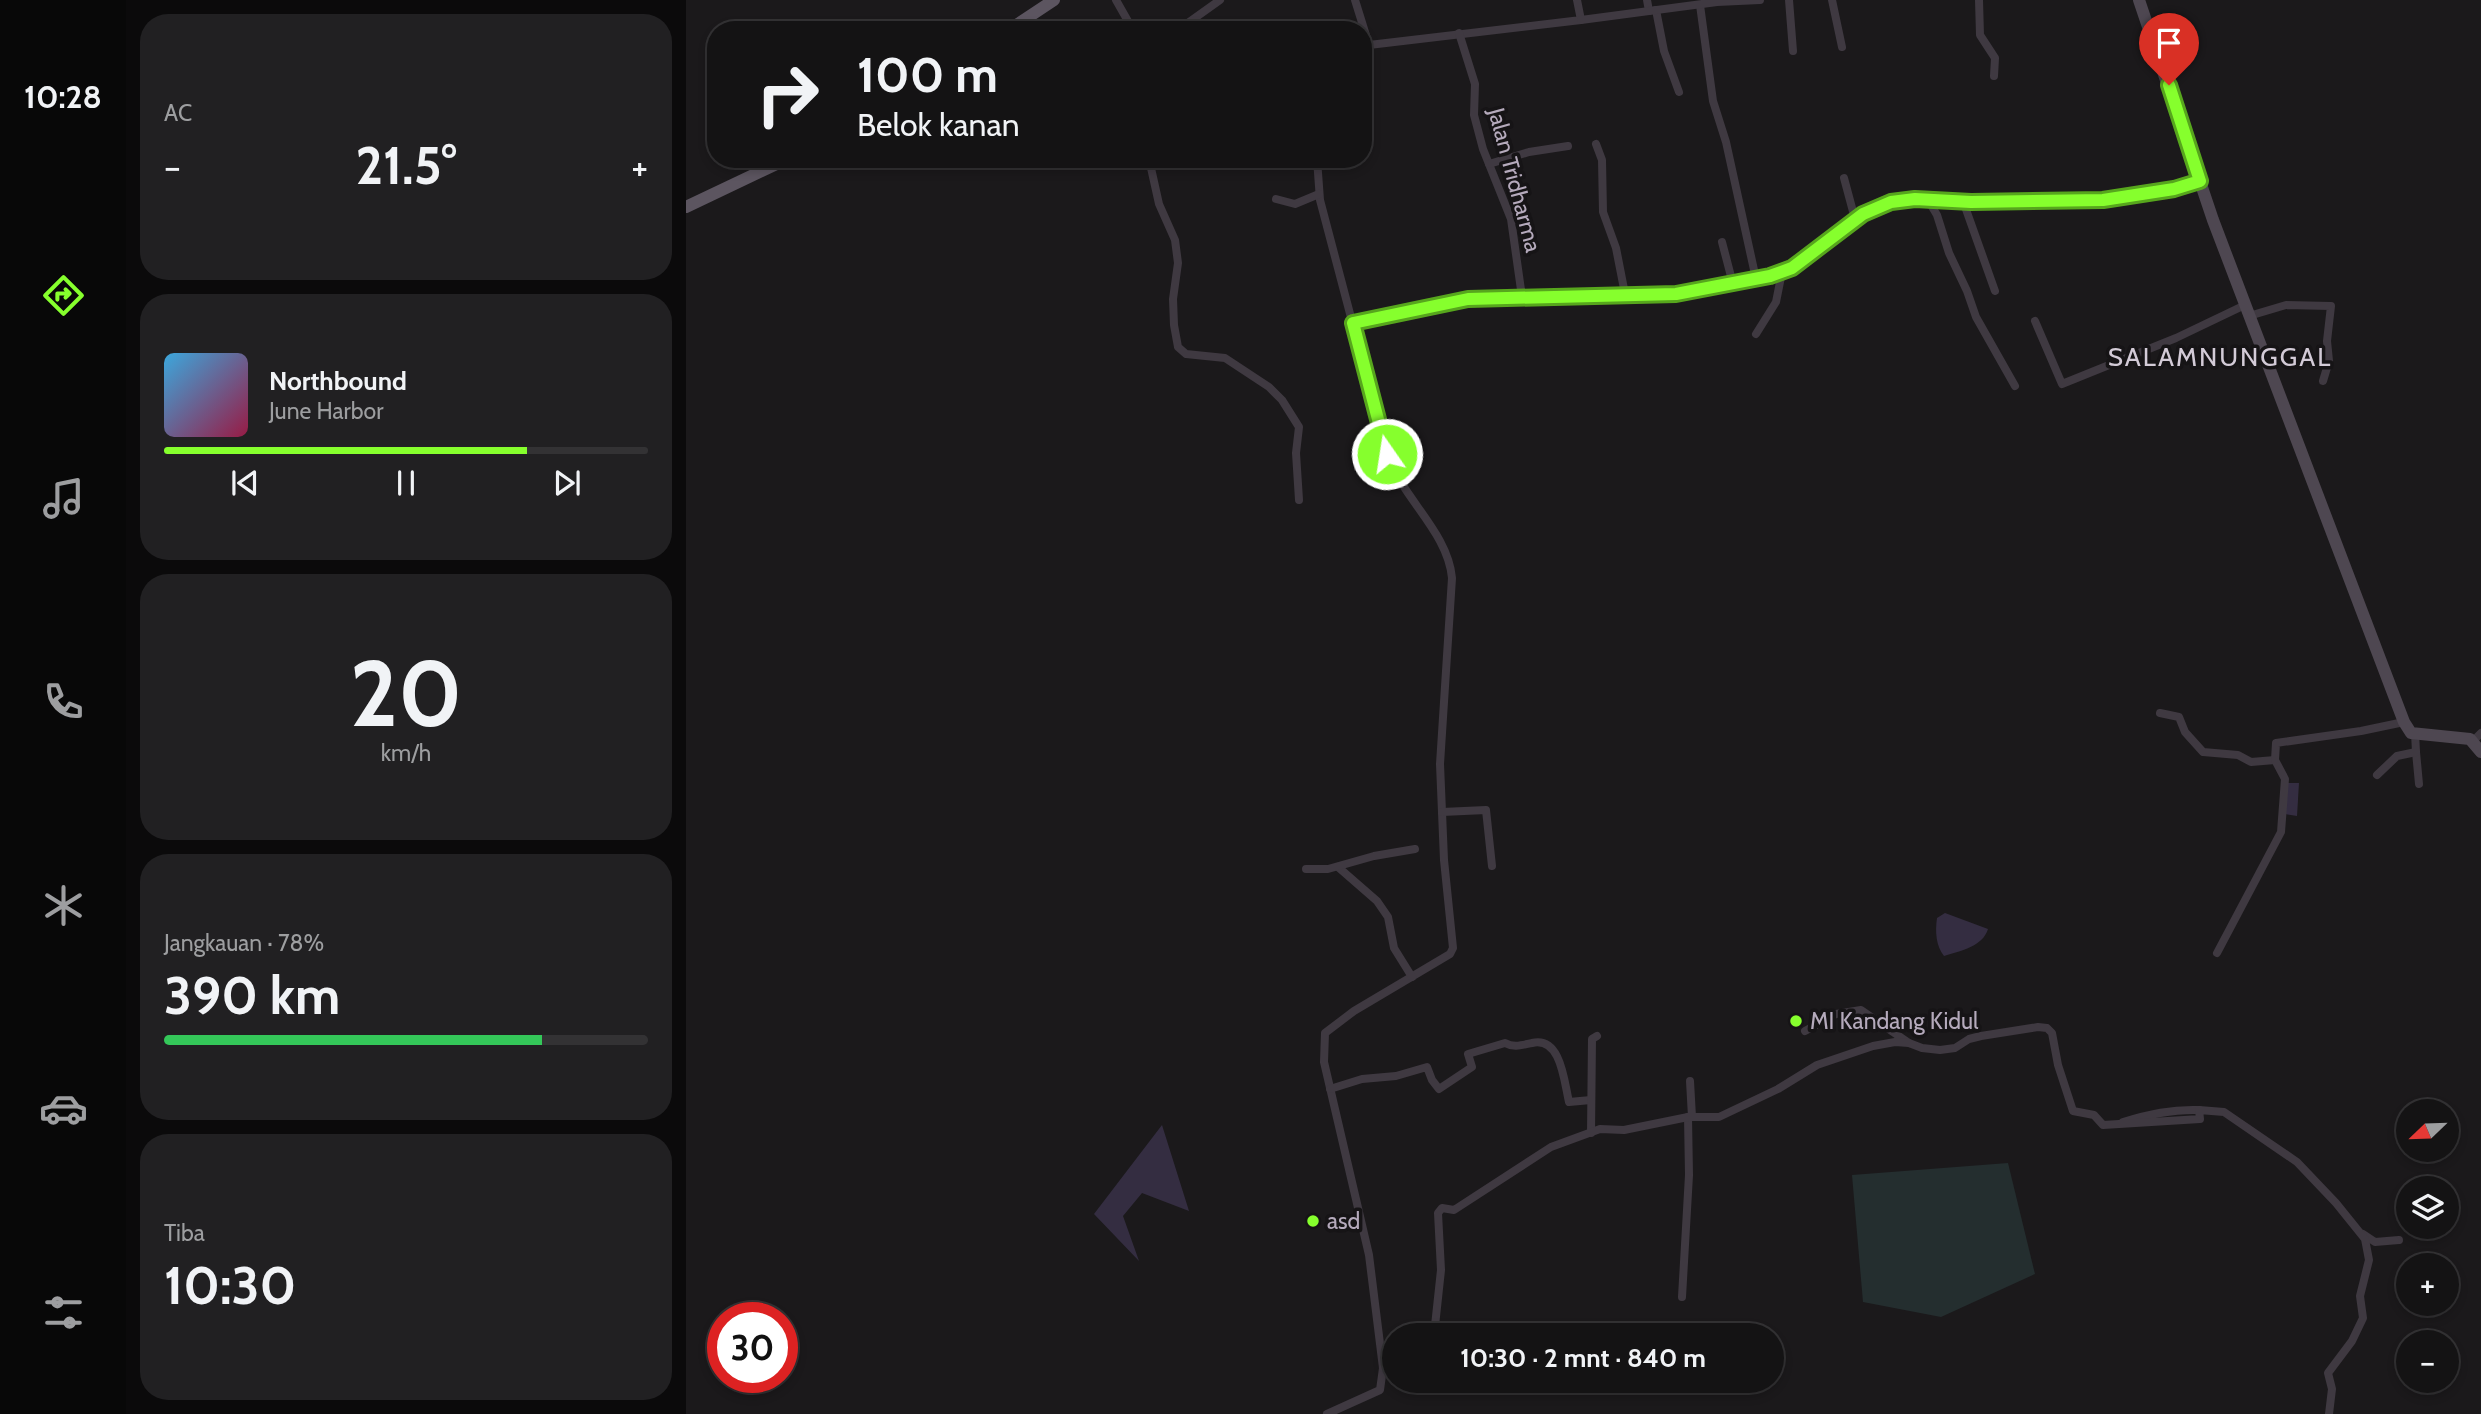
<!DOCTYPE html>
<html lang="id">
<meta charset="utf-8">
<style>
body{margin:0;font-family:Cabin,sans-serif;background:#212022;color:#f1f3f6;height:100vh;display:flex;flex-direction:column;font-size:26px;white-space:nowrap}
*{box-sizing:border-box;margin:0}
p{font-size:23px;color:#9d9ea0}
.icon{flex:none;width:38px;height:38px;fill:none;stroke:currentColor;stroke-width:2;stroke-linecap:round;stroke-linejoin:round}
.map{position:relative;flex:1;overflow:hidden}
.details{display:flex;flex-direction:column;gap:14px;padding:14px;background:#0b0a0b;width:560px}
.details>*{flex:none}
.hud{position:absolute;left:21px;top:21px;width:665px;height:147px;border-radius:28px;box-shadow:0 4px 10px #0003,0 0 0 2px #333234;background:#141314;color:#f1f3f6;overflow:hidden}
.needle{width:46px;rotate:247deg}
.fabs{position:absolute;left:1710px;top:1099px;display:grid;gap:14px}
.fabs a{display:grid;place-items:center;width:63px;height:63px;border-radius:50%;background:#141314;box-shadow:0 4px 10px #0003,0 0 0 2px #333234;font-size:35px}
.speed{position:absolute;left:21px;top:1302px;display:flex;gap:14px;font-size:35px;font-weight:700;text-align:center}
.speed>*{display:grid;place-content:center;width:91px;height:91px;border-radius:50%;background:#141314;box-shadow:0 4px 10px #0003,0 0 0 2px #333234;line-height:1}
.speed .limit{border:10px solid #d22;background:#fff;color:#111}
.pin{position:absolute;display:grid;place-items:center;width:60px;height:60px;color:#fff;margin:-72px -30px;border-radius:50% 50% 50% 0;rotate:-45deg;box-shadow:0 0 7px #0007}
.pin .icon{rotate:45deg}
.me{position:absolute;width:77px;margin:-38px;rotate:347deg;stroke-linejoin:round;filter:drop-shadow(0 0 5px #0008)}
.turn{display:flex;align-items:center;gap:24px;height:147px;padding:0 35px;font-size:32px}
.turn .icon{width:91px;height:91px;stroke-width:2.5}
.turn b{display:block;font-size:49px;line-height:60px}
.big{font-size:52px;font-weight:800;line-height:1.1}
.details .widget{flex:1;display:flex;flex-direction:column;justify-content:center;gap:10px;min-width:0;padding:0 24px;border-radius:28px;background:#212022}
.details .dial{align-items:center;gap:0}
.dial b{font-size:91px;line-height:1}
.song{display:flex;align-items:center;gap:21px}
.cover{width:84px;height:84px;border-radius:10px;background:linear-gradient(135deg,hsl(200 70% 55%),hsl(340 70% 35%))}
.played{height:7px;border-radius:4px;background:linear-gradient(90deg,#86ff2d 75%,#333234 75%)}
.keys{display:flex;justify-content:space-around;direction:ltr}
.heat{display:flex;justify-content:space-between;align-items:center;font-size:38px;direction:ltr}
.charge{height:10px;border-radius:5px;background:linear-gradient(90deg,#34c759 78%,#333234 0)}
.trip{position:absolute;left:696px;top:1323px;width:402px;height:70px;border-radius:35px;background:#141314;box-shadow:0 4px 10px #0003,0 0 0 2px #333234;font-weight:800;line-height:70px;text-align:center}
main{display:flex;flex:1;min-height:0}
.tab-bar{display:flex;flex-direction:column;width:126px;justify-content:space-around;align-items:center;background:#080808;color:#9d9ea0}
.tab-bar .icon{width:49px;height:49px}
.tab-bar .active{color:#86ff2d}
.tab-bar b{font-size:32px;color:#f1f3f6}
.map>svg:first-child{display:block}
.green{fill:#242e2f}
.water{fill:#342d41}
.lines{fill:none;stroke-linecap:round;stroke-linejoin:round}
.street{stroke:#3f3941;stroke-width:8}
.secondary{stroke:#4e4751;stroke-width:12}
.primary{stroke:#5c5560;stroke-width:12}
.route-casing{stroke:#57a61d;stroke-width:18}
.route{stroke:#86ff2d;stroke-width:12}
.poi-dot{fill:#86ff2d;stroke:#161416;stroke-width:2.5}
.labels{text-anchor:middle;stroke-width:7;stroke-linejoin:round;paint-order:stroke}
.street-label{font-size:23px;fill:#b5aabc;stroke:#161416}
.poi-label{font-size:23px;fill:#b5aabc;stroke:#161416;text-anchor:start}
.quarter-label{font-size:26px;letter-spacing:2px;fill:#d3cbd7;stroke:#161416}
</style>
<main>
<nav class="tab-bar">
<b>10:28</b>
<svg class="icon active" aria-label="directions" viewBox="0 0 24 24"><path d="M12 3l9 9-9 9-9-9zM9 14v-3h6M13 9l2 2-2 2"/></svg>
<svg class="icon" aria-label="music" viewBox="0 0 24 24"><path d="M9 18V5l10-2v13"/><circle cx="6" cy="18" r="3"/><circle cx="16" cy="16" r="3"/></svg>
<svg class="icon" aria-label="phone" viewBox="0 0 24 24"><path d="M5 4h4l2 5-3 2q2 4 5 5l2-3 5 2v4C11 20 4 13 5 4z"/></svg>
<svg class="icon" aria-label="climate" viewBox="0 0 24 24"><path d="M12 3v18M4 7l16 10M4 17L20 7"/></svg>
<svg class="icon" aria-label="car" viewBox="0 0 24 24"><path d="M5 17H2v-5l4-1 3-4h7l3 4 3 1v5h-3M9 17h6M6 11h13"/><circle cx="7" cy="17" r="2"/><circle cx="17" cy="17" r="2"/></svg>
<svg class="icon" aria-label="filters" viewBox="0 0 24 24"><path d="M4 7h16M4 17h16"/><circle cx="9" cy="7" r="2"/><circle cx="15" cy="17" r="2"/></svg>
</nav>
<section class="details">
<div class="widget"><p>AC</p>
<div class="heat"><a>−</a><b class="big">21.5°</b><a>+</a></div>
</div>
<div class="widget">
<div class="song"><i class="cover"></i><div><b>Northbound</b><p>June Harbor</p></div></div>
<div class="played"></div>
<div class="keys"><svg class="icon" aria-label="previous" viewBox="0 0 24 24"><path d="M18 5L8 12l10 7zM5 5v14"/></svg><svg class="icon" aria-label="pause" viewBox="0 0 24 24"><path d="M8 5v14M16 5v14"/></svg><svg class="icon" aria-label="next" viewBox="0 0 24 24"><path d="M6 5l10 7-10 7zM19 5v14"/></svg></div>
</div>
<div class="widget dial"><b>20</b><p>km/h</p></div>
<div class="widget"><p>Jangkauan · 78%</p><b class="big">390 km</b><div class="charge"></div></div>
<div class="widget"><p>Tiba</p><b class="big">10:30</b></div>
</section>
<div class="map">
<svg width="1795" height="1414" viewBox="0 0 1795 1414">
<rect width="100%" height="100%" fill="#1b191b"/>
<path class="green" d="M1322,1163L1349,1274L1255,1317L1177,1302L1166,1175Z"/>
<g class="water">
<path d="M1602,783H1613L1611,816L1599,814Z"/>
<path d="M1259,913L1302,929C1297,946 1275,951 1258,956C1250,946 1249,932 1251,918Z"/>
<path d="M476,1125L503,1211L456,1193L437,1216L453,1261L408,1214Z"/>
</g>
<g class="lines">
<g class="street">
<path d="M430,0L447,30"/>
<path d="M669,0L683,45L895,20L891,0"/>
<path d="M961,0L963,11"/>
<path d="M1103,0L1107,51"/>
<path d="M1146,0L1156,47"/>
<path d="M1293,0L1294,35L1309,58L1308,76"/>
<path d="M1014,5L1027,101L1040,142L1070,279"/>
<path d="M970,10L978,51L993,92"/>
<path d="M895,20L1031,2L1074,0"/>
<path d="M492,30L534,0"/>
<path d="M773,33L789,84L788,115L797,149L825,219L836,297"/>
<path d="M910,144L916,160L917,212L930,248L939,294"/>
<path d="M463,159L473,204L489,240L492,263L487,299L488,325L492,347L500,354L539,358L583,387L596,400L613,427L610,453L613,500"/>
<path d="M631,159L634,200L701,454C716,498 762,532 766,578L754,764L758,860L767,948L764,954L668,1011L639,1033L638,1062L683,1255L697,1368L694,1390L641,1414"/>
<path d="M803,164L843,152L882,146"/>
<path d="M1158,178L1169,219"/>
<path d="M590,199L609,204L633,194"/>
<path d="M1242,200L1251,215L1263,253L1281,291L1290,317L1329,386"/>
<path d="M1277,201L1309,291"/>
<path d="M1036,242L1047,284"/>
<path d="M1563,316L1600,305L1645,306L1641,341L1643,361L1637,381"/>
<path d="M1349,321L1376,384L1490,338L1559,305"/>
<path d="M667,323L782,299L990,294L1084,276L1106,268L1177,214L1205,202L1229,199L1285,202L1417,200L1488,189L1514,181"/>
<path d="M1070,334L1090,302L1096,272"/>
<path d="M1474,713L1493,717L1499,732L1517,752L1552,755L1565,762L1589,760"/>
<path d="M1786,742L1795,733"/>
<path d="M1730,752L1733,784"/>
<path d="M1691,775L1711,756L1730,752L1729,733"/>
<path d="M756,812L800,810L806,866"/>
<path d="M652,867L691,901L702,917L708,948L726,977"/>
<path d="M620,869H642L688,856L729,849"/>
<path d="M1531,953L1595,832L1599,779L1589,760L1590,743L1675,731L1718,722"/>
<path d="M1119,1031L1150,1014L1175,1010L1223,1043"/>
<path d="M1004,1081L1006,1117"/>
<path d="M644,1089L676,1079L710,1076L741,1067L746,1080L753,1089L786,1067L782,1054L819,1043C828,1048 836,1045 846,1043C875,1036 878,1081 883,1102L905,1100"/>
<path d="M1437,1122C1463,1114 1486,1109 1513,1110"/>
<path d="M905,1133L906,1039L911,1036"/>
<path d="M1677,1234L1689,1242L1713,1240"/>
<path d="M996,1297L1003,1175L1002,1117"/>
<path d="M748,1335L755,1270L752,1213L756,1208L768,1210L865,1147L914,1129L938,1130L1002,1117H1033L1092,1089L1131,1065L1187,1046L1209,1042L1223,1043L1236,1048L1254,1050L1269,1048L1283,1039L1295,1036L1352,1027L1361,1028L1366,1033L1372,1065L1387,1111L1408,1115L1417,1125L1514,1119L1513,1110L1538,1112L1611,1162L1650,1203L1679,1239L1683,1260L1674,1296L1677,1318L1666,1341L1642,1373L1646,1389L1643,1414"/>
<path d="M697,1368L709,1364"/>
</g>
<path class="secondary" d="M1453,0L1527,220L1718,722L1725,733L1784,739L1795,752"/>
<g class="primary">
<path d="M323,30L368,0"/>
<path d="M0,207L101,159"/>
</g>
</g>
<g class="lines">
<defs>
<path id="route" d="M701,454L667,323L782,299L990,294L1084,276L1106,268L1177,214L1205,202L1229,199L1285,202L1417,200L1488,189L1514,181L1483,85"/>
</defs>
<use href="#route" class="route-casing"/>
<use href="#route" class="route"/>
</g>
<g class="poi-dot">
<circle cx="1110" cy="1021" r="7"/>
<circle cx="627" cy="1221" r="7"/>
</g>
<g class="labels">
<g class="street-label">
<text transform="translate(829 180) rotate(75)" y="8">Jalan Tridharma</text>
</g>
<g class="poi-label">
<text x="1124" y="1029">MI Kandang Kidul</text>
<text x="641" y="1229">asd</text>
</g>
<g class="quarter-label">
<text x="1534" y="366">SALAMNUNGGAL</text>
</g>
</g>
</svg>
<div class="fabs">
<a><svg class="needle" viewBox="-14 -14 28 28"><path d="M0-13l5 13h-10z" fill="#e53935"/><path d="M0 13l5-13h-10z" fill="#9d9ea0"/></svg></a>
<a><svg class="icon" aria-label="layers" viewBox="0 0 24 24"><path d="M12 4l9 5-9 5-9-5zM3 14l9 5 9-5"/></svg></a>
<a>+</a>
<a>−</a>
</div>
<div class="speed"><div class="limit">30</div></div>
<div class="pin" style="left:1483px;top:85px;background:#d93025"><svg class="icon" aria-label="arrive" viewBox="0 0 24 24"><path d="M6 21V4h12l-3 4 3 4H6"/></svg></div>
<svg class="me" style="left:701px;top:454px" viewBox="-20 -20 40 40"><circle r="17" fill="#86ff2d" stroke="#fff" stroke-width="3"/><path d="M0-11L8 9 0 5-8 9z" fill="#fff"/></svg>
<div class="trip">10:30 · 2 mnt · 840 m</div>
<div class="hud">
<div class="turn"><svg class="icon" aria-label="right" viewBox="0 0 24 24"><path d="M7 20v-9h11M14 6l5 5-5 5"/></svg><div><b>100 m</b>Belok kanan</div></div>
</div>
</div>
</main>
